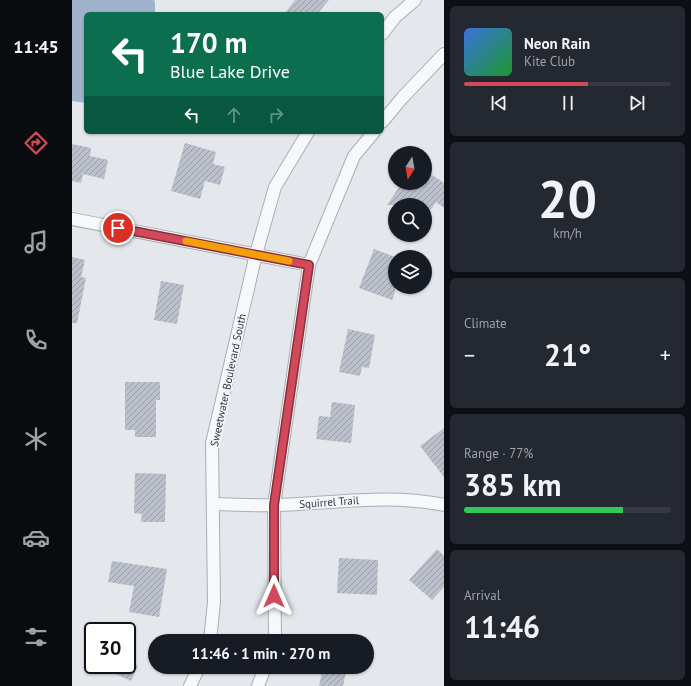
<!DOCTYPE html>
<meta charset="utf-8">
<style>
body{margin:0;font-family:"PT Sans",sans-serif;background:#242831;color:#f1f3f6;height:100vh;display:flex;flex-direction:column;font-size:15px;white-space:nowrap}
*{box-sizing:border-box;margin:0}
p{font-size:13px;color:#9ea1a6}
.icon{flex:none;width:22px;height:22px;fill:none;stroke:currentColor;stroke-width:2;stroke-linecap:round;stroke-linejoin:round}
.map{position:relative;flex:1;overflow:hidden}
.panel{display:flex;flex-direction:column;gap:6px;padding:6px;background:#0d0f14;width:247px}
.panel>*{flex:none}
.banner{position:absolute;left:12px;top:12px;width:300px;height:122px;border-radius:6px;box-shadow:0 1px 3px #0004;background:#0b6e4f;color:#fff;overflow:hidden}
.needle{width:26px;rotate:191deg}
.tools{position:absolute;left:316px;top:146px;display:grid;gap:8px}
.tools a{display:grid;place-items:center;width:44px;height:44px;border-radius:50%;background:#171b24;box-shadow:0 1px 3px #0004;font-size:20px}
.speed{position:absolute;left:12px;top:622px;display:flex;gap:8px;font-size:20px;font-weight:700;text-align:center}
.speed>*{display:grid;place-content:center;width:52px;height:52px;border-radius:50%;background:#171b24;box-shadow:0 1px 3px #0004;line-height:1}
.speed .limit{border:2px solid #111;border-radius:6px;background:#fff;color:#111}
.pin{position:absolute;display:grid;place-items:center;width:34px;height:34px;color:#fff;margin:-17px;border:2px solid #fff;border-radius:50%;box-shadow:0 1px 4px #0007}
.me{position:absolute;width:44px;margin:-22px;rotate:0deg;stroke-linejoin:round;filter:drop-shadow(0 0 3px #0008)}
.turn{display:flex;align-items:center;gap:14px;height:84px;padding:0 20px;font-size:18px}
.turn .icon{width:52px;height:52px;stroke-width:2.5}
.turn b{display:block;font-size:28px;line-height:34px}
.lanes{display:flex;align-items:center;height:38px;padding:0 20px;background:#0003;justify-content:center;gap:20px;direction:ltr}
.lanes .off{opacity:.35}
.big{font-size:30px;font-weight:700;line-height:1.1}
.panel .widget{flex:1;display:flex;flex-direction:column;justify-content:center;gap:6px;min-width:0;padding:0 14px;border-radius:6px;background:#242831}
.panel .dial{align-items:center;gap:0}
.dial b{font-size:52px;line-height:1}
.song{display:flex;align-items:center;gap:12px}
.cover{width:48px;height:48px;border-radius:6px;background:linear-gradient(135deg,hsl(220 70% 55%),hsl(130 70% 35%))}
.played{height:4px;border-radius:2px;background:linear-gradient(90deg,#d1495b 60%,#363941 60%)}
.keys{display:flex;justify-content:space-around;direction:ltr}
.heat{display:flex;justify-content:space-between;align-items:center;font-size:22px;direction:ltr}
.charge{height:6px;border-radius:3px;background:linear-gradient(90deg,#34c759 77%,#363941 0)}
.trip{position:absolute;left:76px;top:634px;width:226px;height:40px;border-radius:20px;background:#171b24;box-shadow:0 1px 3px #0004;font-weight:700;line-height:40px;text-align:center}
main{display:flex;flex:1;min-height:0}
.dock{display:flex;flex-direction:column;width:72px;justify-content:space-around;align-items:center;background:#090b0e;color:#9ea1a6}
.dock .icon{width:28px;height:28px}
.dock .current{color:#d1495b}
.dock b{font-size:18px;color:#f1f3f6}
.map>svg:first-child{display:block}
.water{fill:#9fb4cc}
.building{fill:url(#building-hatch)}
.lines{fill:none;stroke-linecap:round;stroke-linejoin:round}
.minor-casing{stroke:#a9aeb7;stroke-width:14}
.minor{stroke:#f7f8fa;stroke-width:12}
.route-casing{stroke:#882f3b;stroke-width:10}
.route{stroke:#d1495b;stroke-width:7}
.slow{stroke:#f59e0b;stroke-width:7}
.labels{text-anchor:middle;stroke-width:3.5;stroke-linejoin:round;paint-order:stroke}
.street-label{font-size:11px;fill:#2b3445;stroke:#f4f6f9}
</style>
<main>
<nav class="dock">
<b>11:45</b>
<svg class="icon current" aria-label="directions" viewBox="0 0 24 24"><path d="M12 3l9 9-9 9-9-9zM9 14v-3h6M13 9l2 2-2 2"/></svg>
<svg class="icon" aria-label="music" viewBox="0 0 24 24"><path d="M9 18V5l10-2v13"/><circle cx="6" cy="18" r="3"/><circle cx="16" cy="16" r="3"/></svg>
<svg class="icon" aria-label="phone" viewBox="0 0 24 24"><path d="M5 4h4l2 5-3 2q2 4 5 5l2-3 5 2v4C11 20 4 13 5 4z"/></svg>
<svg class="icon" aria-label="climate" viewBox="0 0 24 24"><path d="M12 3v18M4 7l16 10M4 17L20 7"/></svg>
<svg class="icon" aria-label="car" viewBox="0 0 24 24"><path d="M5 17H2v-5l4-1 3-4h7l3 4 3 1v5h-3M9 17h6M6 11h13"/><circle cx="7" cy="17" r="2"/><circle cx="17" cy="17" r="2"/></svg>
<svg class="icon" aria-label="filters" viewBox="0 0 24 24"><path d="M4 7h16M4 17h16"/><circle cx="9" cy="7" r="2"/><circle cx="15" cy="17" r="2"/></svg>
</nav>
<div class="map">
<svg width="372" height="686" viewBox="0 0 372 686">
<defs>
<pattern id="building-hatch" width="6" height="6" patternUnits="userSpaceOnUse"><rect width="6" height="6" fill="#bbc0ca"/><path d="M-1 1l2-2M0 6l6-6M5 7l2-2" fill="none" stroke="#989da6"/></pattern>
</defs>
<rect width="100%" height="100%" fill="#e4e7ec"/>
<path class="water" d="M0,0H82L83,2V14H14V103L0,101Z"/>
<g class="building">
<path d="M223,0H257L245,14H212Z"/>
<path d="M113,143L144,152L141,164L153,167L148,185L133,181L128,199L99,191Z"/>
<path d="M0,144L19,148L18,156L36,160L32,179L11,174L9,183L0,181Z"/>
<path d="M353,170L372,183V208L364,202L353,218V205H315L330,183H353Z"/>
<path d="M302,249L323,257V292L320,300L287,288Z"/>
<path d="M0,257L13,260L9,277L14,278L5,323H0Z"/>
<path d="M89,281L112,285L105,324L82,320Z"/>
<path d="M276,329L303,335L297,368L290,367L288,376L267,372Z"/>
<path d="M53,382H88V400H84V437H63V430H53Z"/>
<path d="M260,402L283,405L279,443L244,439L247,416L258,417Z"/>
<path d="M372,428V477L348,446Z"/>
<path d="M63,473L94,474L93,522H69L70,514L62,513Z"/>
<path d="M365,549L372,556V587L360,600L337,580Z"/>
<path d="M267,558L306,560L305,595L265,593Z"/>
<path d="M40,561L95,569L87,617L57,612L62,586L36,582Z"/>
<path d="M24,665H66L59,681Z"/>
<path d="M251,667H275L271,686H247Z"/>
</g>
<g class="lines">
<defs>
<g id="minor">
<path d="M310,34L323,17L343,0"/>
<path d="M310,122L331,97L372,54"/>
<path d="M0,219L237,265"/>
<path d="M141,504C161,504 182,506 202,505C259,504 315,493 372,505"/>
<path d="M138,641L142,602L140,443L184,254L203,187L236,132"/>
<path d="M203,641L202,505L237,265L282,156L302,132"/>
<path d="M118,686L127,667"/>
<path d="M186,686L193,667"/>
</g>
</defs>
<use href="#minor" class="minor-casing"/>
<use href="#minor" class="minor"/>
</g>
<g class="lines">
<defs>
<path id="route" d="M46,228L237,265L202,505V596"/>
</defs>
<use href="#route" class="route-casing"/>
<use href="#route" class="route"/>
<path class="slow" d="M114,241L217,261"/>
</g>
<g class="labels">
<g class="street-label">
<text transform="translate(156 380) rotate(-78)" y="4">Sweetwater Boulevard South</text>
<text transform="translate(257 502) rotate(-4)" y="4">Squirrel Trail</text>
</g>
</g>
</svg>
<div class="tools">
<a><svg class="needle" viewBox="-14 -14 28 28"><path d="M0-13l5 13h-10z" fill="#e53935"/><path d="M0 13l5-13h-10z" fill="#9ea1a6"/></svg></a>
<a><svg class="icon" aria-label="search" viewBox="0 0 24 24"><circle cx="10" cy="10" r="6"/><path d="M15 15l6 6"/></svg></a>
<a><svg class="icon" aria-label="layers" viewBox="0 0 24 24"><path d="M12 4l9 5-9 5-9-5zM3 14l9 5 9-5"/></svg></a>
</div>
<div class="speed"><div class="limit">30</div></div>
<div class="pin" style="left:46px;top:228px;background:#d93025"><svg class="icon" aria-label="arrive" viewBox="0 0 24 24"><path d="M6 21V4h12l-3 4 3 4H6"/></svg></div>
<svg class="me" style="left:202px;top:596px" viewBox="-20 -20 40 40"><path d="M0-17L14 15 0 8-14 15z" fill="#d1495b" stroke="#fff" stroke-width="4"/></svg>
<div class="trip">11:46 · 1 min · 270 m</div>
<div class="banner">
<div class="turn"><svg class="icon" aria-label="left" viewBox="0 0 24 24"><path d="M17 20v-9H6M10 6l-5 5 5 5"/></svg><div><b>170 m</b>Blue Lake Drive</div></div>
<div class="lanes"><svg class="icon" aria-label="left" viewBox="0 0 24 24"><path d="M17 20v-9H6M10 6l-5 5 5 5"/></svg><svg class="icon off" aria-label="ahead" viewBox="0 0 24 24"><path d="M12 20V5M6 11l6-6 6 6"/></svg><svg class="icon off" aria-label="right" viewBox="0 0 24 24"><path d="M7 20v-9h11M14 6l5 5-5 5"/></svg></div>
</div>
</div>
<section class="panel">
<div class="widget">
<div class="song"><i class="cover"></i><div><b>Neon Rain</b><p>Kite Club</p></div></div>
<div class="played"></div>
<div class="keys"><svg class="icon" aria-label="previous" viewBox="0 0 24 24"><path d="M18 5L8 12l10 7zM5 5v14"/></svg><svg class="icon" aria-label="pause" viewBox="0 0 24 24"><path d="M8 5v14M16 5v14"/></svg><svg class="icon" aria-label="next" viewBox="0 0 24 24"><path d="M6 5l10 7-10 7zM19 5v14"/></svg></div>
</div>
<div class="widget dial"><b>20</b><p>km/h</p></div>
<div class="widget"><p>Climate</p>
<div class="heat"><a>−</a><b class="big">21°</b><a>+</a></div>
</div>
<div class="widget"><p>Range · 77%</p><b class="big">385 km</b><div class="charge"></div></div>
<div class="widget"><p>Arrival</p><b class="big">11:46</b></div>
</section>
</main>
